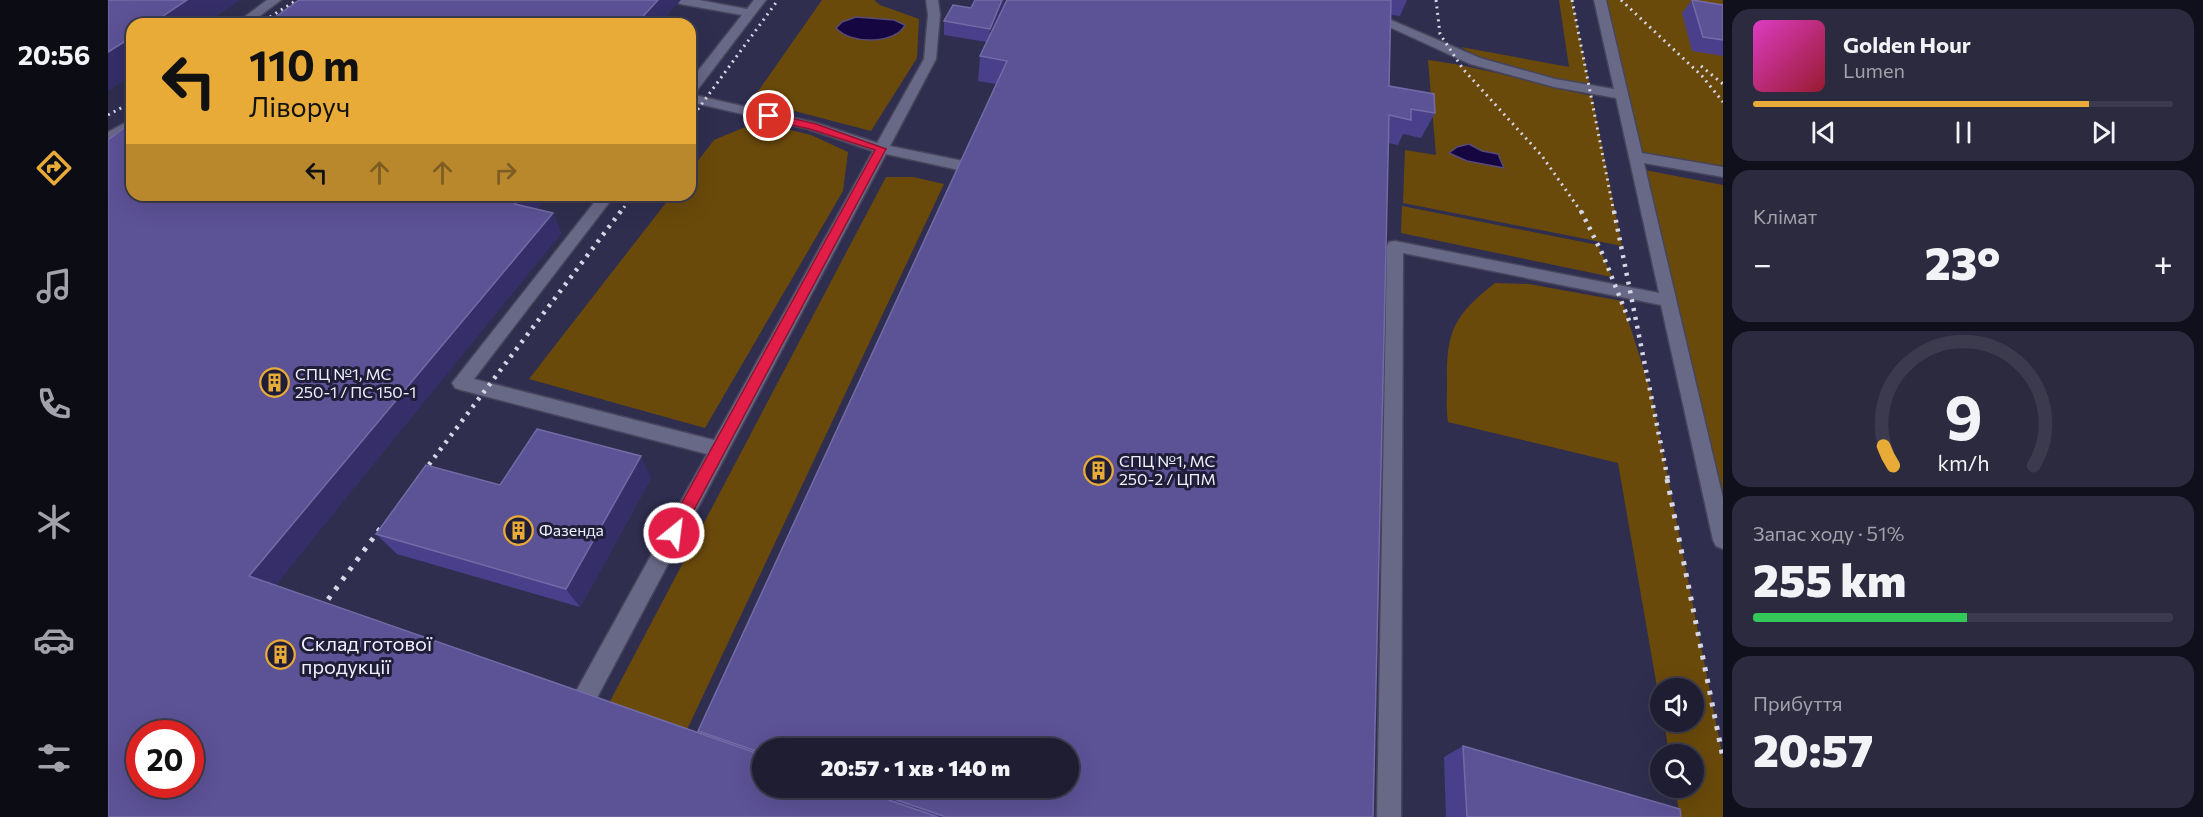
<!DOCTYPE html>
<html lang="uk">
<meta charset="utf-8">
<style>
body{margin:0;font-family:Commissioner,sans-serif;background:#2b2a3e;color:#f1f3f6;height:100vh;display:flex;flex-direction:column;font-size:22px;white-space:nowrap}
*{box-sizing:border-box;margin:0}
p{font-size:20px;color:#a1a2ac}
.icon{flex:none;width:33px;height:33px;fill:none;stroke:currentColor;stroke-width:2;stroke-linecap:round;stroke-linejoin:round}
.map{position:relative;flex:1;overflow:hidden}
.panel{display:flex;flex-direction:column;gap:9px;padding:9px;background:#10101c;width:480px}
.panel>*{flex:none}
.banner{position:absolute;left:18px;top:18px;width:570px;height:183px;border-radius:18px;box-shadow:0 6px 24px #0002,0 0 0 2px #3c3b4d;background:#e8ab37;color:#111;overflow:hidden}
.controls{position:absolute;left:1542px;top:678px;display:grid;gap:12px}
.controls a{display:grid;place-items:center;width:54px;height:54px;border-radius:50%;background:#1e1d32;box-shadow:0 6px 24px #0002,0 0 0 2px #3c3b4d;font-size:30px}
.speed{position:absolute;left:18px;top:720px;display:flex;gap:12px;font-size:30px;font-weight:700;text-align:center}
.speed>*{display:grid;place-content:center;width:78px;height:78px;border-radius:50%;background:#1e1d32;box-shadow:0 6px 24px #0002,0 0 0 2px #3c3b4d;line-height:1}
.speed .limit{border:9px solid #d22;background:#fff;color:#111}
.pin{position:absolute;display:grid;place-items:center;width:51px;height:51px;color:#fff;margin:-26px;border:3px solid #fff;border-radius:50%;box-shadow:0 2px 6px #0007}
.me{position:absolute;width:66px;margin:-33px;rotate:29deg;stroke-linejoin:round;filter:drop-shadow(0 0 4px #0008)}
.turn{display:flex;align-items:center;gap:21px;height:126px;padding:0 24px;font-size:27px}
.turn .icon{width:78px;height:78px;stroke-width:2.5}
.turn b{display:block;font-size:42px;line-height:51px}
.lanes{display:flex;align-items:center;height:57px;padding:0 24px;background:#0003;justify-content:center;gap:30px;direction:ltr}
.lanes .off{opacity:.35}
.big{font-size:45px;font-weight:800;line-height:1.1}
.panel .card{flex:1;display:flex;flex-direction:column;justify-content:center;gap:9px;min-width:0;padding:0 21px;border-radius:18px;background:#2b2a3e}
.panel .dial{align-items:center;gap:0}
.dial svg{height:156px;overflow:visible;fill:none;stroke:#3c3b4d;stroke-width:7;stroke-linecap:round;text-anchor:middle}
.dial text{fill:#f1f3f6;stroke:none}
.song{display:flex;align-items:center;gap:18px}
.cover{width:72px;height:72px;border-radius:9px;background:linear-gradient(135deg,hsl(310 70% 55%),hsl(350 70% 35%))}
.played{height:6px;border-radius:3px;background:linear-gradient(90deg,#e8ab37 80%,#3c3b4d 80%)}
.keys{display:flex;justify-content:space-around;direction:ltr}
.heat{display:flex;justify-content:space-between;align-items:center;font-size:33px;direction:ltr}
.charge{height:9px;border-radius:4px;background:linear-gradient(90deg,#34c759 51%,#3c3b4d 0)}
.trip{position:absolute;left:644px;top:738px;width:327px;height:60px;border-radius:30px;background:#1e1d32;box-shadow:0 6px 24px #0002,0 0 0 2px #3c3b4d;font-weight:800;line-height:60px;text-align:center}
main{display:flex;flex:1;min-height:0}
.menu{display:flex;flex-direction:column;width:108px;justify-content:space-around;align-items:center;background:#0c0c14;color:#a1a2ac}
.menu .icon{width:42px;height:42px}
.menu .current{color:#e8ab37}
.menu b{font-size:27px;color:#f1f3f6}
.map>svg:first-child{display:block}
.built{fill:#302e4f;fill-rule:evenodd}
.green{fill:#6a4a0b}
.water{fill:#150540;stroke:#564c79;stroke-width:1.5}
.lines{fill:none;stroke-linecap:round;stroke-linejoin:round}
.minor-casing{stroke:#47455b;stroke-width:3}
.minor{fill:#686887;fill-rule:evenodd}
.rail-far2{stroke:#d5d6e6;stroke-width:3;stroke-dasharray:2 4.5;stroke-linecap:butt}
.rail-far1{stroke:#d5d6e6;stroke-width:4.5;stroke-dasharray:3 6;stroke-linecap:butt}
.rail{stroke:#d5d6e6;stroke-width:5;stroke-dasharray:4 8;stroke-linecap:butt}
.wall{fill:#4a3f8a;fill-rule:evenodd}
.shaded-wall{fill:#352e68}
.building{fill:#5c5296;stroke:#736ba6;stroke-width:1.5;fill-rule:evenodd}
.route{fill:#e11d48;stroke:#92132f;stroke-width:1.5}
.labels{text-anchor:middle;stroke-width:6;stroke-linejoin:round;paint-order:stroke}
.poi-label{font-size:16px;fill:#eff0fe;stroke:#1f1d38;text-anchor:start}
.near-poi-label{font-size:20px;fill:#eff0fe;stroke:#1f1d38;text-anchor:start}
</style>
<main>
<nav class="menu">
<b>20:56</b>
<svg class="icon current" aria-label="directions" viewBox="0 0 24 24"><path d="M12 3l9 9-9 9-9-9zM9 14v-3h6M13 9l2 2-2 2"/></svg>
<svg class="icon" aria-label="music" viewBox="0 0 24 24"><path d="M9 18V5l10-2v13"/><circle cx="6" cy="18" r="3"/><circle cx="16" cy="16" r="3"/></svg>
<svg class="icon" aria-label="phone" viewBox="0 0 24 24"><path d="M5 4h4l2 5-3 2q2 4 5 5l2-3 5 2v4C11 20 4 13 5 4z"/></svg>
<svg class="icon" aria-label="climate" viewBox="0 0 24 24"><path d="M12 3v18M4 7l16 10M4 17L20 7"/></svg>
<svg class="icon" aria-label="car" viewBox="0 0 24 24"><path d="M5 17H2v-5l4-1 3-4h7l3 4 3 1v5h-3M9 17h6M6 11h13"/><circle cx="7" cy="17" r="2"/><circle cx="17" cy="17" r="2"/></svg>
<svg class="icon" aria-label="filters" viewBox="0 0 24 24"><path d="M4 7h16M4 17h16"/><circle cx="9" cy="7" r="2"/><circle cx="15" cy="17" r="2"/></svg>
</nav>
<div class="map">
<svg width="1615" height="817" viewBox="0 0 1615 817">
<rect width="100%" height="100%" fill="#282742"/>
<path class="built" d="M0,0H1615V817H0ZM24,24H582V195H24ZM1552,688H1586V722H1552ZM32,734H82V784H32ZM654,748H960V788H654ZM1552,754H1586V788H1552Z"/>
<g class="green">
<path d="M714,0H766L772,5L811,19L809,58L763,131L644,100Z"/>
<path d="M1451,0H1464L1482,87C1442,79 1387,70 1353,47L1461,67Z"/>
<path d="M1492,0H1615V172L1529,157Z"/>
<path d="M1320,60C1376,67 1429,85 1484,96L1514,246L1295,203L1297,150L1328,155Z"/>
<path d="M649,122L703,135L740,152L735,191L597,428L421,379L564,195H582V171L606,140Z"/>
<path d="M1531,169L1615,185V541Z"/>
<path d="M778,177H805L836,184L576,736L498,709Z"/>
<path d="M1294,206L1490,245L1504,277L1293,233Z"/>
<path d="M1387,283L1421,284L1514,301L1543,392L1615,758V817H1572L1567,788H1586V754H1561L1556,722H1586V688H1552V704L1510,463L1340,422C1338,410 1339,397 1339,384C1338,332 1345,316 1387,283Z"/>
</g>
<g class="water">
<path d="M748,17L786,20L797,25C787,45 741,44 728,28L734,22Z"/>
<path d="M1361,144L1374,151L1390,154L1396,168L1359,161L1341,153L1349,147Z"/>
</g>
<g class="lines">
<defs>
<g id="minor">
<path d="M159,0H173L141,24H127Z"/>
<path d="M566,0H591L639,9L646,0H658L587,93L582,94L709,123L769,143L816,59L820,15L818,0H830L832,15L828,59L782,146L860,162L867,167L860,172L778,154L483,709L475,712L467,709L464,701L467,693L599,454L353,390L347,388L344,383L492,195H507L366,379L606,440L765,151L700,129L582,102V81L634,15L572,4Z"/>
<path d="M1486,0H1498L1534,153L1615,167V177L1536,163L1615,498V549L1608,546L1605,540L1553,305L1295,253L1293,817H1269L1279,246L1281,242L1287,241L1551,293L1508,98L1446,87L1362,64L1266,20L1272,16L1276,17L1372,58L1447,79L1506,89Z"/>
<path d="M24,119V129L0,142V132Z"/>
</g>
</defs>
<use href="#minor" class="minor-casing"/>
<use href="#minor" class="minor"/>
<g class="rail-far2">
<path d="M1328,0L1332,34L1355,69L1434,156L1474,213"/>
<path d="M1464,0L1506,213"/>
<path d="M1513,0L1594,76L1615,102"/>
<path d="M151,24L189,0"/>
<path d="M1593,66L1615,84"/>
<path d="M0,115L24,102"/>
<path d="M582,120L670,0"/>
<path d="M512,213L525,195"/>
</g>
<g class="rail-far1">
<path d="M1473,211L1495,255L1522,323"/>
<path d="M1506,211L1560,480"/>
<path d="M310,479L513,211"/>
</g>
<g class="rail">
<path d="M1559,479L1615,758"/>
<path d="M213,609L277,522"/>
</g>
</g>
<g class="wall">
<path d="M867,0H896L895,9L899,0H1299L1292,16L1283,15L1281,86L1327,113L1313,138L1295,134L1290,145L1280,143L1265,817H0L24,195H441L429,209L445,213L453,233L167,585L593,734L590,731L888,84L870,81L872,56L878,42L836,35V21L863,8ZM654,748L960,788H654Z"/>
<path d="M1584,0L1615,5V56L1584,51L1574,13Z"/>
<path d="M543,478L472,607L289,554L268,534L392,485Z"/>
<path d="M1355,746L1573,817H1338L1336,757Z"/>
</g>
<g class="shaded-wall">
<path d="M79,0H132L97,24H43Z"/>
<path d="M550,0H573L551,24H528Z"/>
<path d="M894,0H896L895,8L881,42L882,29Z"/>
<path d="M24,37V75L0,91V52Z"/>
<path d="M415,195H441L417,224L407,204Z"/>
<path d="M445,213L453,233L163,591L141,576Z"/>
<path d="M533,456L543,478L472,607L458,589Z"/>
</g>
<g class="building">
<path d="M0,0H79L43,24H24V37L0,52Z"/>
<path d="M191,0H550L528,24H158Z"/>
<path d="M867,0H894L882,29L836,21L845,5L863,8Z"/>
<path d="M899,0H1283L1281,86L1326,94L1327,113L1303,109V120L1281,115L1265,817H838L754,788H960V748H654V753L590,731L899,61L872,56Z"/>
<path d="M1584,0L1615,5V40L1595,37Z"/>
<path d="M24,122V195H415L407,204L445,213L141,576L654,755V788H746L830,817H0V140ZM32,734H82V784H32Z"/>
<path d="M429,429L533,456L458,589L268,534L318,465L392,485Z"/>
<path d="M1355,746L1572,809L1573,817H1359Z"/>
</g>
<path class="route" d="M661,113L708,124L778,149L571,538L566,540L560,538L558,533L560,528L767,150L702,129L657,119L656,116Z"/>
<defs>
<symbol id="building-ring" viewBox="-11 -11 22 22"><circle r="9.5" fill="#1f1d38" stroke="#e8ab37" stroke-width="1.5"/><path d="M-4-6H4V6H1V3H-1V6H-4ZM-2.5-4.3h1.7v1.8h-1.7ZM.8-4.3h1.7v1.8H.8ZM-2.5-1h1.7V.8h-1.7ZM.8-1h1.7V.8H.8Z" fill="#e8ab37"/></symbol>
</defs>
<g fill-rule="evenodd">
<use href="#building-ring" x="150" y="366" width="33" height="33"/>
<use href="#building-ring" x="974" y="454" width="33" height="33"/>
<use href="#building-ring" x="394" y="514" width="33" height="33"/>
<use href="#building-ring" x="156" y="638" width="33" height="33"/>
</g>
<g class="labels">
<g class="poi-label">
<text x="187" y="380">СПЦ №1, МС<tspan x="187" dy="18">250-1 / ПС 150-1</tspan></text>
<text x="1011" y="467">СПЦ №1, МС<tspan x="1011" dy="18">250-2 / ЦПМ</tspan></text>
<text x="431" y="536">Фазенда</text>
</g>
<g class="near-poi-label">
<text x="193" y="651">Склад готової<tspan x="193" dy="23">продукції</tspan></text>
</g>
</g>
</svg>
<div class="controls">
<a><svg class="icon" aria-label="sound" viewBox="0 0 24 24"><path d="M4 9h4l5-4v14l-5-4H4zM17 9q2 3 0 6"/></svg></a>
<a><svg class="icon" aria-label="search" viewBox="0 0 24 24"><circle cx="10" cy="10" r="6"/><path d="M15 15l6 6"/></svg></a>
</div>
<div class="speed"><div class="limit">20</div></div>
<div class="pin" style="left:661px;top:116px;background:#d93025"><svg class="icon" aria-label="arrive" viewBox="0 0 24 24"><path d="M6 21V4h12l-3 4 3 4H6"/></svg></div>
<svg class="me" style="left:566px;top:533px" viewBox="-20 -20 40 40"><circle r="17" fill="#e11d48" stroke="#fff" stroke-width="3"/><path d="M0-11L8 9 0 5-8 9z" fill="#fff"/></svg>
<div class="trip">20:57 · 1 хв · 140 m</div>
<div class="banner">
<div class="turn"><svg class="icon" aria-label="left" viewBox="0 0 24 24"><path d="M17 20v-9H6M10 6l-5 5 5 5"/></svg><div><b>110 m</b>Ліворуч</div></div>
<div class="lanes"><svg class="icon" aria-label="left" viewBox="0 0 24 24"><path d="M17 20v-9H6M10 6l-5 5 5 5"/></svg><svg class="icon off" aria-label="ahead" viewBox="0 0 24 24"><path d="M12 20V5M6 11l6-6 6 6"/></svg><svg class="icon off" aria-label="ahead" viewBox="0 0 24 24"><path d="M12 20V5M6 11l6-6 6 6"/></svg><svg class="icon off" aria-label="right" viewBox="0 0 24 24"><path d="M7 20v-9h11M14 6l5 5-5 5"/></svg></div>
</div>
</div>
<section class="panel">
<div class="card">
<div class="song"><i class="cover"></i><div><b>Golden Hour</b><p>Lumen</p></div></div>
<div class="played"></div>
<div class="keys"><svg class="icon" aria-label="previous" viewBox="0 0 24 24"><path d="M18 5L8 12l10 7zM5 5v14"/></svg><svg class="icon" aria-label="pause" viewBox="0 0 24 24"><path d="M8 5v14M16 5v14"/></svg><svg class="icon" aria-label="next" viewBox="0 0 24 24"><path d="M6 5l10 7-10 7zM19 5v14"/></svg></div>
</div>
<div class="card"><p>Клімат</p>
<div class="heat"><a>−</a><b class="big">23°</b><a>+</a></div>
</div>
<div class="card dial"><svg viewBox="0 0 100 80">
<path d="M14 69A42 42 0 1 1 86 69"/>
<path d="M14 69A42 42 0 0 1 9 59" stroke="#e8ab37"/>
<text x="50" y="56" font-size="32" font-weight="700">9</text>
<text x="50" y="72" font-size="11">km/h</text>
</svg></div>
<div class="card"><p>Запас ходу · 51%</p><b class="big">255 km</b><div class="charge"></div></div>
<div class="card"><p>Прибуття</p><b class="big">20:57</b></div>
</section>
</main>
